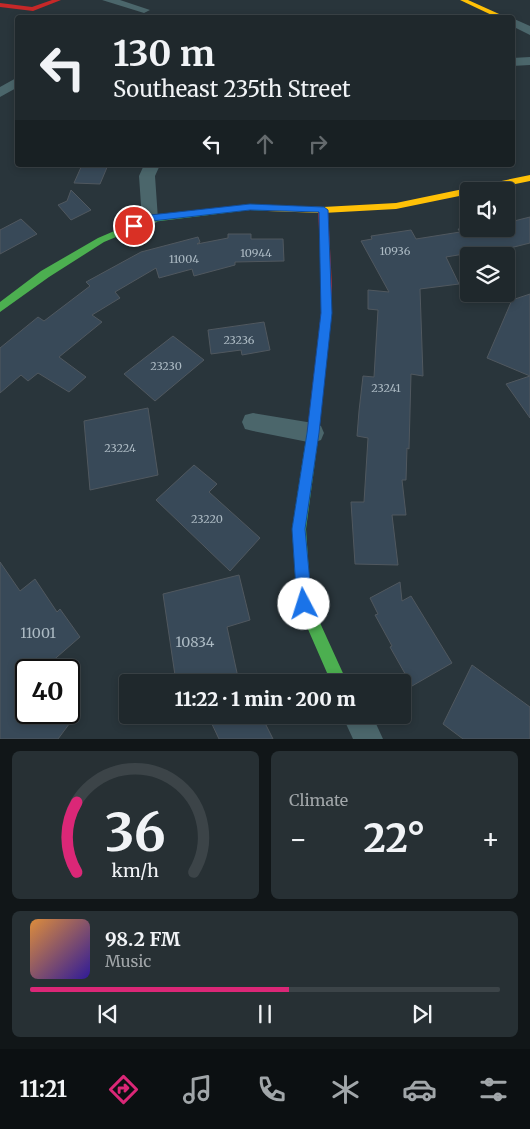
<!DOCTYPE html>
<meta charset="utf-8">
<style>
body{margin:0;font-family:Merriweather,serif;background:#273034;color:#f1f3f6;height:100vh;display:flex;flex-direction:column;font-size:19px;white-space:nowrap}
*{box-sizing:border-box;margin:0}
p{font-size:16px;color:#a1a6a9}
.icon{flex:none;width:28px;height:28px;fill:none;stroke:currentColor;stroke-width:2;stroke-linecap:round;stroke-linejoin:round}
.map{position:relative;height:739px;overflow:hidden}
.drawer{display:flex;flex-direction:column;gap:12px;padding:12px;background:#111618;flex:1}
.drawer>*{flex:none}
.hud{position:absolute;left:15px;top:15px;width:500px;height:152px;border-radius:5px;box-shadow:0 2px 8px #0003,0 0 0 1px #3c4448;background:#1f282c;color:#f1f3f6;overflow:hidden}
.fabs{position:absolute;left:460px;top:182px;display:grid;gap:10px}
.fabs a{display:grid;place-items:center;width:55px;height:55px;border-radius:5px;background:#1f282c;box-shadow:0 2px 8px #0003,0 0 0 1px #3c4448;font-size:25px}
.speed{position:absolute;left:15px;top:659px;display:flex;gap:10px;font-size:25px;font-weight:700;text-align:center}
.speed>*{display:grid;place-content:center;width:65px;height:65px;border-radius:50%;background:#1f282c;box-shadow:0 2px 8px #0003,0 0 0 1px #3c4448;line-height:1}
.speed .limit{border:2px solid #111;border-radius:8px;background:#fff;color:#111}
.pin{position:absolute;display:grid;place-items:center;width:42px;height:42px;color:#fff;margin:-21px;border:2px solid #fff;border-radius:50%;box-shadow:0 1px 5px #0007}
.me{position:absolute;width:55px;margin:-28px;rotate:355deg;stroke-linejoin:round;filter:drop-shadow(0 0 4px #0008)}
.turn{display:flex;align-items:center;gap:18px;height:105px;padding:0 15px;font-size:22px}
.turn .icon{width:65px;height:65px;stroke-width:2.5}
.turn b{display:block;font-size:35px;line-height:42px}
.lanes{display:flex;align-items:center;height:48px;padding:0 15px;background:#0003;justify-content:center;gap:25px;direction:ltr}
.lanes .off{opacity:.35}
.big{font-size:38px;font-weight:800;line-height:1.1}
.drawer .tile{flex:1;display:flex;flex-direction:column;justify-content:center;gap:8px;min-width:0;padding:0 18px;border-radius:8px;background:#273034}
.drawer .dial{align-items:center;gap:0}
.dial svg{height:130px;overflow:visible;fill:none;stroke:#3c4448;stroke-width:7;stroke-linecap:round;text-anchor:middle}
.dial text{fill:#f1f3f6;stroke:none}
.song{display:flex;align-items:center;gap:15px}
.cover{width:60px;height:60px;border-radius:8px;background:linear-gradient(135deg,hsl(30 70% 55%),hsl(250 70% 35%))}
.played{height:5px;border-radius:2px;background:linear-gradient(90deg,#db2777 55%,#3c4448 55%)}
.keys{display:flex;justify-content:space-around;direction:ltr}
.heat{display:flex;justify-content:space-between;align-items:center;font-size:28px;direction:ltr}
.drawer .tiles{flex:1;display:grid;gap:12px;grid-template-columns:1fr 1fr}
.tile:last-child{grid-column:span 2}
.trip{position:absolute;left:119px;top:674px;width:292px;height:50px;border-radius:5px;background:#1f282c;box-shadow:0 2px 8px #0003,0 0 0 1px #3c4448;font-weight:800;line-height:50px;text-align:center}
.tabs{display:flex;height:80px;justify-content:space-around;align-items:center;background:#0c1012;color:#a1a6a9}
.tabs .icon{width:35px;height:35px}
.tabs .current{color:#db2777}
.tabs b{font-size:22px;color:#f1f3f6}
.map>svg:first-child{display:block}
.building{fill:#384958;stroke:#50585f}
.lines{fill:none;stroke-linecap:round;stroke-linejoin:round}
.street{fill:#4b666b;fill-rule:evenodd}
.fast{fill:#4caf50;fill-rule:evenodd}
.slow{fill:#ffc107;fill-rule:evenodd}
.jam{fill:#c62828;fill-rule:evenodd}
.route{fill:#1a73e8;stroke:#114b97}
.labels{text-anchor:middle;stroke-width:5;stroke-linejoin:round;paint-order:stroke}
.number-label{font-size:11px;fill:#acbac3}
.near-number-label{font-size:14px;fill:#acbac3}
</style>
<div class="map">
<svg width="530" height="739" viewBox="0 0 530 739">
<rect width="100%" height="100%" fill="#29353b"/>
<g class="building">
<path d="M82,165H108L100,184L74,183Z"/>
<path d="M71,190L91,210L71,220L58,205L67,201Z"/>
<path d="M530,217V243L506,249V247L446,257L459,284L420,289L423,376L411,374L409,449L407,448L406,480H402L406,515H392L398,565L355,564L351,502H364L368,438L357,436L359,411L363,376L374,377L378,310L368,309V290L389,292L361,241L372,239L371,236L411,230L416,239L460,232L458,229H506V223Z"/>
<path d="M21,219L37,234L0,254V230Z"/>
<path d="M228,234H251V239H283L284,261L235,262V265L194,276L192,269L159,278L156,268L115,292L120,298L92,315L102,322L59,357L86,377L69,392L38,373L28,381L21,375L0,393V348L38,317L44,321L90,286L86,282L141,252L198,237L200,242L197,244L228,238Z"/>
<path d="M530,294V376L487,358L512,300Z"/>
<path d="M264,322L270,350L242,355L241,350L211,354L208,330Z"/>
<path d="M173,336L204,360L155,401L124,374Z"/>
<path d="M530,376V418L506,384Z"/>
<path d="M148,408L158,475L90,490L84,421Z"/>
<path d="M194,465L217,484L209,492L260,538L230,571L156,500Z"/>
<path d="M0,562L20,591L35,579L57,612L60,609L80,637L42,670H26V712H78L58,739H0Z"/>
<path d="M239,575L250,620L227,627L239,682H176L163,594Z"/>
<path d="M400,582L402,601L411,596L452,663L412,686L390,647L392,646L375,615L378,614L370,598Z"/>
<path d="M472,665L530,707V739H463L443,724Z"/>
<path d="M222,715H261L273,739H219L211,722Z"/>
</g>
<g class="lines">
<g class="street">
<path d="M102,0H120L150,10L144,13Z"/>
<path d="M512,18L530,26V35L512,26Z"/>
<path d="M530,57V65L512,66V58Z"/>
<path d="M18,77V87L0,97V87Z"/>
<path d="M144,165H160L155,176L158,219L156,223H144L142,219L139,176Z"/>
<path d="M253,413L313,423L321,426L324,433L321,440L313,443L253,431L245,429L242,422L245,415Z"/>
<path d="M342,715H372L383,739H353Z"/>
</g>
<g class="fast">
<path d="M250,204L267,205L272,208L267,211L250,210L152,222L104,242L49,277L0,312V302L41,271L98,238L147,217Z"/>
<path d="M313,427L317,428L319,432L306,529L311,603L347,682H331L297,604L292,529L307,432L309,428Z"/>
</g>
<g class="slow">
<path d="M460,0H468L508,18H498Z"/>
<path d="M530,175V181L480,191H469V194L396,209L323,213L267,211L262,208L267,205L323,207L396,203Z"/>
</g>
<g class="jam">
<path d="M52,0H61L33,11L0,7V3L32,7Z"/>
<path d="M323,207L328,210L332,286L331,313L319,432L317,436L313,437L309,436L307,432L321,313L322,286L318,210Z"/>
</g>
</g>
<path class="route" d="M250,204L324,207L328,210L332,313L319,433L305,529L312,604L310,609L304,611L299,609L297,604L292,529L307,433L321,313L319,212L250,210L152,221L134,229L129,226L150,215Z"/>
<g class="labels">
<g class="number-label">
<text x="395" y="255">10936</text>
<text x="256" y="257">10944</text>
<text x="184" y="263">11004</text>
<text x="239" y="344">23236</text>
<text x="166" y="370">23230</text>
<text x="386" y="392">23241</text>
<text x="120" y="452">23224</text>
<text x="207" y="523">23220</text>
</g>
<g class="near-number-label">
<text x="38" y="638">11001</text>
<text x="195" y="647">10834</text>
</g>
</g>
</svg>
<div class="fabs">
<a><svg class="icon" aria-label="sound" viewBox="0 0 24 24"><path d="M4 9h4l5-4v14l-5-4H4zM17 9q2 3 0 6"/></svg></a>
<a><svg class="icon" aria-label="layers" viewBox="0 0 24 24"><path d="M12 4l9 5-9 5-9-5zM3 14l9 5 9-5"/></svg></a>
</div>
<div class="speed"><div class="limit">40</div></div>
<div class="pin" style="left:134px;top:226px;background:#d93025"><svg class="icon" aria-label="arrive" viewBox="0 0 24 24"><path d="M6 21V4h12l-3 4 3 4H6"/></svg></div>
<svg class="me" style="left:304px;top:604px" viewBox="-20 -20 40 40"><circle r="19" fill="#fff"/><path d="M0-13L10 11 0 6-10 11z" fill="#1a73e8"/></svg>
<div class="trip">11:22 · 1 min · 200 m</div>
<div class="hud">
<div class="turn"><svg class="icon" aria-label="left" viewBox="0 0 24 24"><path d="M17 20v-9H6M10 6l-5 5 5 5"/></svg><div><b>130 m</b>Southeast 235th Street</div></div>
<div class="lanes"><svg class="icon" aria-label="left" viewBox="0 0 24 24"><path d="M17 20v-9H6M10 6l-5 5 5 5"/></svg><svg class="icon off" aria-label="ahead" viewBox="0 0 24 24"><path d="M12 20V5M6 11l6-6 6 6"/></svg><svg class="icon off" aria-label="right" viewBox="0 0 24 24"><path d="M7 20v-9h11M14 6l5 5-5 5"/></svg></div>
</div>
</div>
<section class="drawer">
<div class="tiles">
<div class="tile dial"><svg viewBox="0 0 100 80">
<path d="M14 69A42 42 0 1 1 86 69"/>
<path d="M14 69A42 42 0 0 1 14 26" stroke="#db2777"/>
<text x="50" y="56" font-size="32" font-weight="700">36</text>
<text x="50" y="72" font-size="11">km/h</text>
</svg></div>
<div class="tile"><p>Climate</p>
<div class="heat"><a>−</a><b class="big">22°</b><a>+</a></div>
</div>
<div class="tile">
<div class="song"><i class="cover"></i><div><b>98.2 FM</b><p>Music</p></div></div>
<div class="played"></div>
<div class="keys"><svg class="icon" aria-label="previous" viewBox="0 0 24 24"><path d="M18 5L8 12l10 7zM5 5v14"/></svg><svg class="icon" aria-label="pause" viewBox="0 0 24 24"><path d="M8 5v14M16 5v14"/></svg><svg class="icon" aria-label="next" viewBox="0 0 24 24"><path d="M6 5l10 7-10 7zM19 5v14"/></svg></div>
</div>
</div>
</section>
<nav class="tabs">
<b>11:21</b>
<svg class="icon current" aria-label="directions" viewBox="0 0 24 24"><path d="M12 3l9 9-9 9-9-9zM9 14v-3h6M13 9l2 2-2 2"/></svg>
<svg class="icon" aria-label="music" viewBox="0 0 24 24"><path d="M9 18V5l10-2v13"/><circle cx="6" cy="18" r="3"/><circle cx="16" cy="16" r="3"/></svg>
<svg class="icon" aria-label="phone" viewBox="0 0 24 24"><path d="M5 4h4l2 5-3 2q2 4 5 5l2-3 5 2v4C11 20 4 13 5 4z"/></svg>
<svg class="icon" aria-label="climate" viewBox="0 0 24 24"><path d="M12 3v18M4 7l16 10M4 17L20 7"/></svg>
<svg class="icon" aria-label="car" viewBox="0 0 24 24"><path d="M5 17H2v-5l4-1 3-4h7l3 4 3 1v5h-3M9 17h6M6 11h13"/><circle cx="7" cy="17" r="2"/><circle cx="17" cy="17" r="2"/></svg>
<svg class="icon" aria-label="filters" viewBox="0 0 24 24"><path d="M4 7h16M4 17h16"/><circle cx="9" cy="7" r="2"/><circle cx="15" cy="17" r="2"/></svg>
</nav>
